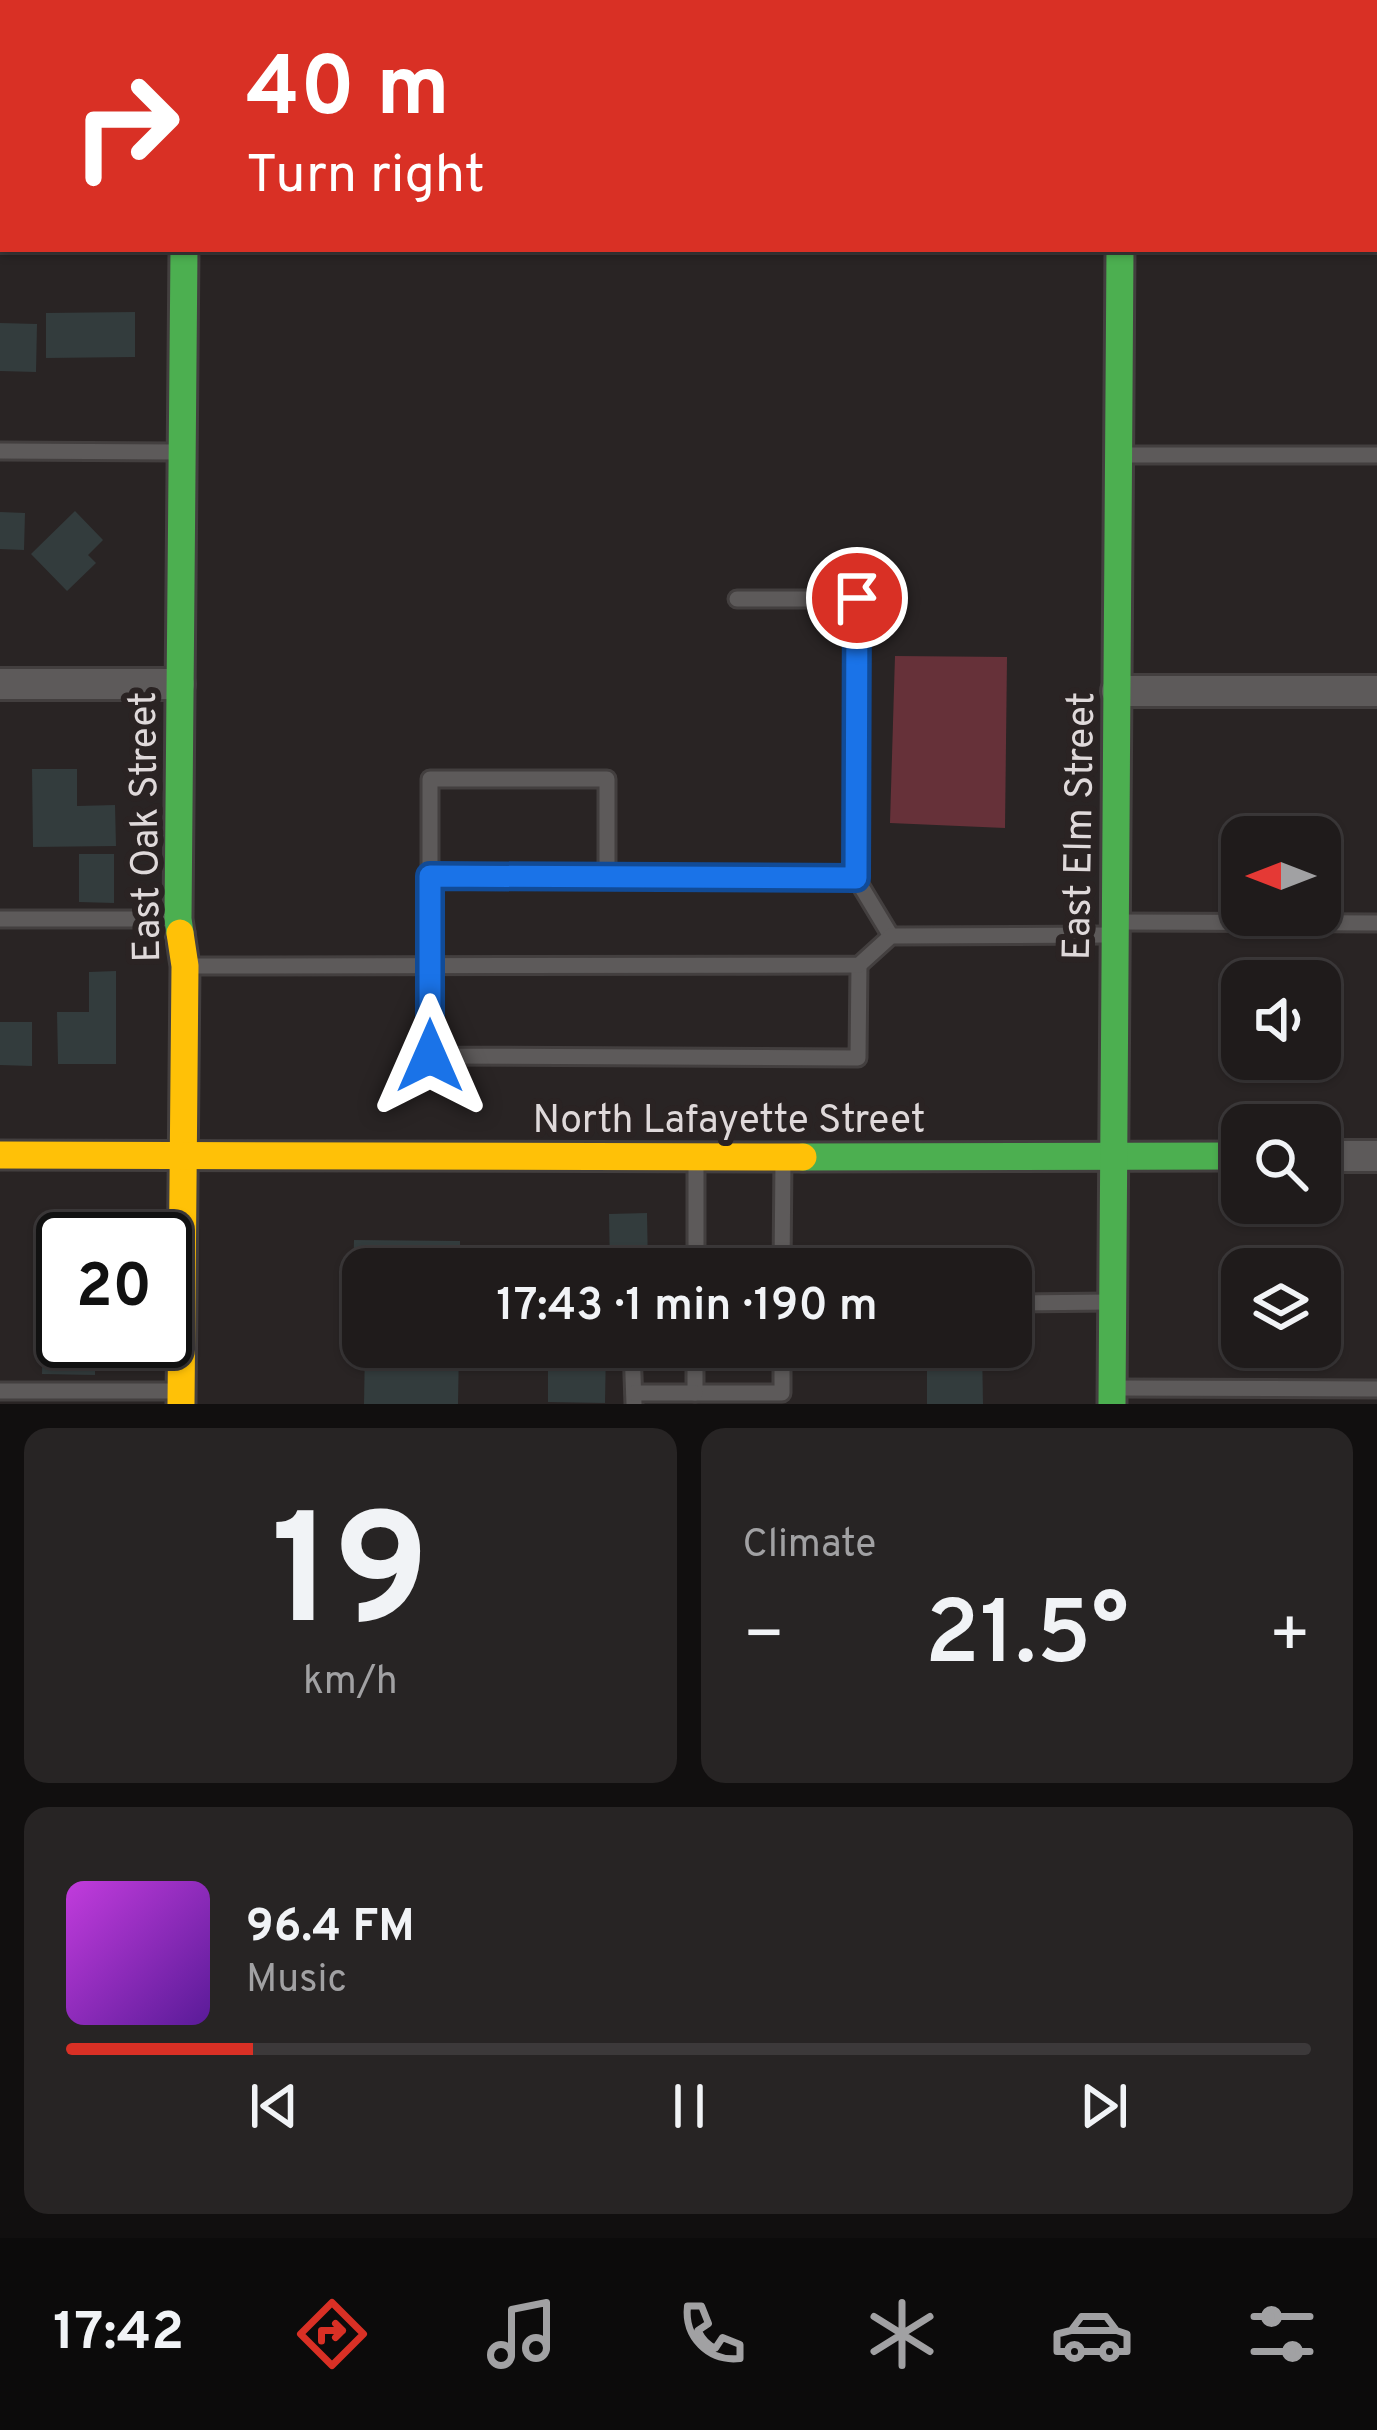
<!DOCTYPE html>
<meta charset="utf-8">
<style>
body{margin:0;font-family:Overpass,sans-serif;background:#272424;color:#f1f3f6;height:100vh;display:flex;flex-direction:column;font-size:45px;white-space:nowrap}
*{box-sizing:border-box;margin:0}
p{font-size:39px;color:#a1a1a3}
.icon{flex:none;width:66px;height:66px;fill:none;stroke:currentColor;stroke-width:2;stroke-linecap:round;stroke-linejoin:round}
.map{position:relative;height:1404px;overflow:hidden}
.panel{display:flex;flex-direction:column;gap:24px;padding:24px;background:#110f0f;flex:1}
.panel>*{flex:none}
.top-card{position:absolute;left:0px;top:0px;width:1377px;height:252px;box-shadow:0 3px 9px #0004,0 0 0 3px #3c393a;background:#d93025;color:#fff;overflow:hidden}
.needle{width:78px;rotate:270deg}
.controls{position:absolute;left:1221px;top:816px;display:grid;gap:24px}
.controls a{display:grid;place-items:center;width:120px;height:120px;border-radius:24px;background:#1f1b1b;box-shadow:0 3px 9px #0004,0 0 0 3px #3c393a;font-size:60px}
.speed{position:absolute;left:36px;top:1212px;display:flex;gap:24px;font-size:60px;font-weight:700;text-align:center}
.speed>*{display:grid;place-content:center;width:156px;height:156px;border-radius:50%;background:#1f1b1b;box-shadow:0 3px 9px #0004,0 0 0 3px #3c393a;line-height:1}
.speed .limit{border:6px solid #111;border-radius:18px;background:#fff;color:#111}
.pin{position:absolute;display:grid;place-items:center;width:102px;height:102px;color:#fff;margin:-51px;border:6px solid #fff;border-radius:50%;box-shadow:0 3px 12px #0007}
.me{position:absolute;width:132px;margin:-66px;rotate:0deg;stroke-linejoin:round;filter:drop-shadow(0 0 9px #0008)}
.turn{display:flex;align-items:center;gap:42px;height:252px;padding:0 48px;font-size:54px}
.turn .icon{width:156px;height:156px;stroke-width:2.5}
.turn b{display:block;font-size:84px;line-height:102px}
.big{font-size:90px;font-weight:600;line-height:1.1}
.panel .card{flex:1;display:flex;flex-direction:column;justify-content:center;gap:18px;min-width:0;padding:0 42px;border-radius:24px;background:#272424}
.panel .dial{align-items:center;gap:0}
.dial b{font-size:156px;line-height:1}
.song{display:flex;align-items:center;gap:36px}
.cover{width:144px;height:144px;border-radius:18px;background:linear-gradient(135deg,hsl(290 70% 55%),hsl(270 70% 35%))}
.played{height:12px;border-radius:6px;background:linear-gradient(90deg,#d93025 15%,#3c393a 15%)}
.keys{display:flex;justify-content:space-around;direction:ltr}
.heat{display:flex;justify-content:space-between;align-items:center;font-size:66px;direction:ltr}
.panel .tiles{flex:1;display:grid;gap:24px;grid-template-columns:1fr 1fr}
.card:last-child{grid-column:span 2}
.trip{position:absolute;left:342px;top:1248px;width:690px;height:120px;border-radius:24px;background:#1f1b1b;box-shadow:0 3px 9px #0004,0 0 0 3px #3c393a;font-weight:600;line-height:120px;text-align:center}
.dock{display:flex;height:192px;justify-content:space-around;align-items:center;background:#0c0b0b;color:#a1a1a3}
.dock .icon{width:84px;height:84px}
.dock .on{color:#d93025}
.dock b{font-size:54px;color:#f1f3f6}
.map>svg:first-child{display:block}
.green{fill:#663139}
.building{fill:#333c3d}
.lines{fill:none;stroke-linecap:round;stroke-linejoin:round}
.lane-casing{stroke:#433f3f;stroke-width:21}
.street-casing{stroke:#433f3f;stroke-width:36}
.fast-casing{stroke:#433f3f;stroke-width:33}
.slow-casing{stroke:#433f3f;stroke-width:33}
.lane{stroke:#5d5a5a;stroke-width:15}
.street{stroke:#5d5a5a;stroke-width:30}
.fast{stroke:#4caf50;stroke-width:27}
.slow{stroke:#ffc107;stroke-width:27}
.route-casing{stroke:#114b97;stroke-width:30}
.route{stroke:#1a73e8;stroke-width:21}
.labels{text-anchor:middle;stroke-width:12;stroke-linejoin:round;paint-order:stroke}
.street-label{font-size:39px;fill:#dfd9da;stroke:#2a2323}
</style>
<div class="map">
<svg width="1377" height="1404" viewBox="0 0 1377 1404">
<rect width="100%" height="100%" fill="#292424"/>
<path class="green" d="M895,656L1007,657L1005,828L890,823Z"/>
<g class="building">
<path d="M135,312V357L46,358V313Z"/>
<path d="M0,323L37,324L36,372L0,371Z"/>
<path d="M75,511L103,540L88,555L96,563L67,591L31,554Z"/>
<path d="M0,512L25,513L24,550L0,549Z"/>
<path d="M32,769H77V806L115,805L116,846L33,847Z"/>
<path d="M79,854H114V903L79,902Z"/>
<path d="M116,971V1064H58L57,1012H89V972Z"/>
<path d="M0,1022H32V1066L0,1065Z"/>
<path d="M647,1213L648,1269H610L609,1214Z"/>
<path d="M354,1240L460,1241V1269H363V1273H353Z"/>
<path d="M37,1254L63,1255V1304H36Z"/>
<path d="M43,1335H63V1341H95V1375L42,1374Z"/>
<path d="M365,1347H459L458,1404H364Z"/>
<path d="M548,1347H606L605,1403L548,1402Z"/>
<path d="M927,1347H982L983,1404H927Z"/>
</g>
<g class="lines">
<defs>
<g id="lane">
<path d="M0,451L177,452"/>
<path d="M1122,455H1377"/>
<path d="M737,599H857L856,878L891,936"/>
<path d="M430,876L856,878"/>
<path d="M607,876V779H430V1056L858,1058L859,965"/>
<path d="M0,919H175"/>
<path d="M1116,922L1377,923"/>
<path d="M186,966L859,965L891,936L1111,935"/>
<path d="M696,1160V1269"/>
<path d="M782,1269L783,1158"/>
<path d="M1011,1303L1110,1302"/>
<path d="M632,1347L634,1404"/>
<path d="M695,1347V1393H782V1347"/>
<path d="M1116,1388L1377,1389"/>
<path d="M0,1391H178"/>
<path d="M634,1393H695"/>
</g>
<g id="street">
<path d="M0,209H3"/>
<path d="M1374,220H1377"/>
<path d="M0,684H179"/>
<path d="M1117,691H1377"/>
<path d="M1320,1156H1377"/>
</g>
<g id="fast">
<path d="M1122,0V3"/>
<path d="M180,933L178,919L184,249"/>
<path d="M803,1157L1242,1156"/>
<path d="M1112,1404L1120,249"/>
</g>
<g id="slow">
<path d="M180,933L185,966L181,1404"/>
<path d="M0,1155L803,1157"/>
</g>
</defs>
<use href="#lane" class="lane-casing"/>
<use href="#street" class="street-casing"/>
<use href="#fast" class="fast-casing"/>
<use href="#slow" class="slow-casing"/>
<use href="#lane" class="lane"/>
<use href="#street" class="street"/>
<use href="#fast" class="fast"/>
<use href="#slow" class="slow"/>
</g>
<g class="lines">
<defs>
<path id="route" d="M430,1056V876L856,878L857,598"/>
</defs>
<use href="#route" class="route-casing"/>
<use href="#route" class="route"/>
</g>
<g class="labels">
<g class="street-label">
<text transform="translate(1077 826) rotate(-89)" y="14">East Elm Street</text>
<text transform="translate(143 827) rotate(-91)" y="14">East Oak Street</text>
<text x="729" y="1132">North Lafayette Street</text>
</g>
</g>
</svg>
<div class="controls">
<a><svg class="needle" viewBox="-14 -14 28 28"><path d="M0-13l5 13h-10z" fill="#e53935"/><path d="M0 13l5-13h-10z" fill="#a1a1a3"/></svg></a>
<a><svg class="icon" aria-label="sound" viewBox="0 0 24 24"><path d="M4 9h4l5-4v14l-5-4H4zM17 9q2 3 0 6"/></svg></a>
<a><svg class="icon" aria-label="search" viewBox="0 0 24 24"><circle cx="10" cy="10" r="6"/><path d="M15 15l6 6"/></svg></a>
<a><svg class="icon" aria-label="layers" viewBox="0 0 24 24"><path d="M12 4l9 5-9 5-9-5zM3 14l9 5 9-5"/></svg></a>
</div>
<div class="speed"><div class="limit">20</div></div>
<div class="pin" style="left:857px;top:598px;background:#d93025"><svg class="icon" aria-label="arrive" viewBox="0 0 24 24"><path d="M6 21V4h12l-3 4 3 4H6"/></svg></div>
<svg class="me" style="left:430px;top:1056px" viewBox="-20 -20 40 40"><path d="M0-17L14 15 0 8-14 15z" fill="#1a73e8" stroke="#fff" stroke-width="4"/></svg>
<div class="trip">17:43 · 1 min · 190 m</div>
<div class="top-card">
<div class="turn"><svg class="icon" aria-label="right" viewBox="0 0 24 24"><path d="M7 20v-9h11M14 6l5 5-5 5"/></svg><div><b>40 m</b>Turn right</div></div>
</div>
</div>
<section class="panel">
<div class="tiles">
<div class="card dial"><b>19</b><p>km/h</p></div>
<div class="card"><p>Climate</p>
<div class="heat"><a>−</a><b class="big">21.5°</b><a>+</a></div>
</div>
<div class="card">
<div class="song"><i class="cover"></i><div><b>96.4 FM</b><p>Music</p></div></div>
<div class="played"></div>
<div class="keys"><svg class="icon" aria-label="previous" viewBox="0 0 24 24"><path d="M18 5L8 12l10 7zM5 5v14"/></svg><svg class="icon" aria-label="pause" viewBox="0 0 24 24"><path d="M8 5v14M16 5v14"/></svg><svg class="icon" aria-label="next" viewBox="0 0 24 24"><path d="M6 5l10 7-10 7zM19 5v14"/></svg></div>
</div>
</div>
</section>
<nav class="dock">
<b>17:42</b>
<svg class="icon on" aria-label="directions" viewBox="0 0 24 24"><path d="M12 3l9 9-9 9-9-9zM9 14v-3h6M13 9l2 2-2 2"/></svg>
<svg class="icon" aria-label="music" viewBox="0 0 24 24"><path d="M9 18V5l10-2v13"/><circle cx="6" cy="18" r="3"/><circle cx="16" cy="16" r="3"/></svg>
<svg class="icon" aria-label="phone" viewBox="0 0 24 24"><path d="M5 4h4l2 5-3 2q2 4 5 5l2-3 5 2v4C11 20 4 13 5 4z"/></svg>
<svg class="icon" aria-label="climate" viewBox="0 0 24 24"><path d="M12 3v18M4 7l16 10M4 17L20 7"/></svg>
<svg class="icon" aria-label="car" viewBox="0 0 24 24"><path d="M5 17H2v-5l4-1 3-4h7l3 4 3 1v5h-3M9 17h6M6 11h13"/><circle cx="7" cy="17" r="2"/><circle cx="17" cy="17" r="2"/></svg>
<svg class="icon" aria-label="filters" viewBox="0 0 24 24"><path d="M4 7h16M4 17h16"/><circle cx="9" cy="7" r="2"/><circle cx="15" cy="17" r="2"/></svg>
</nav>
